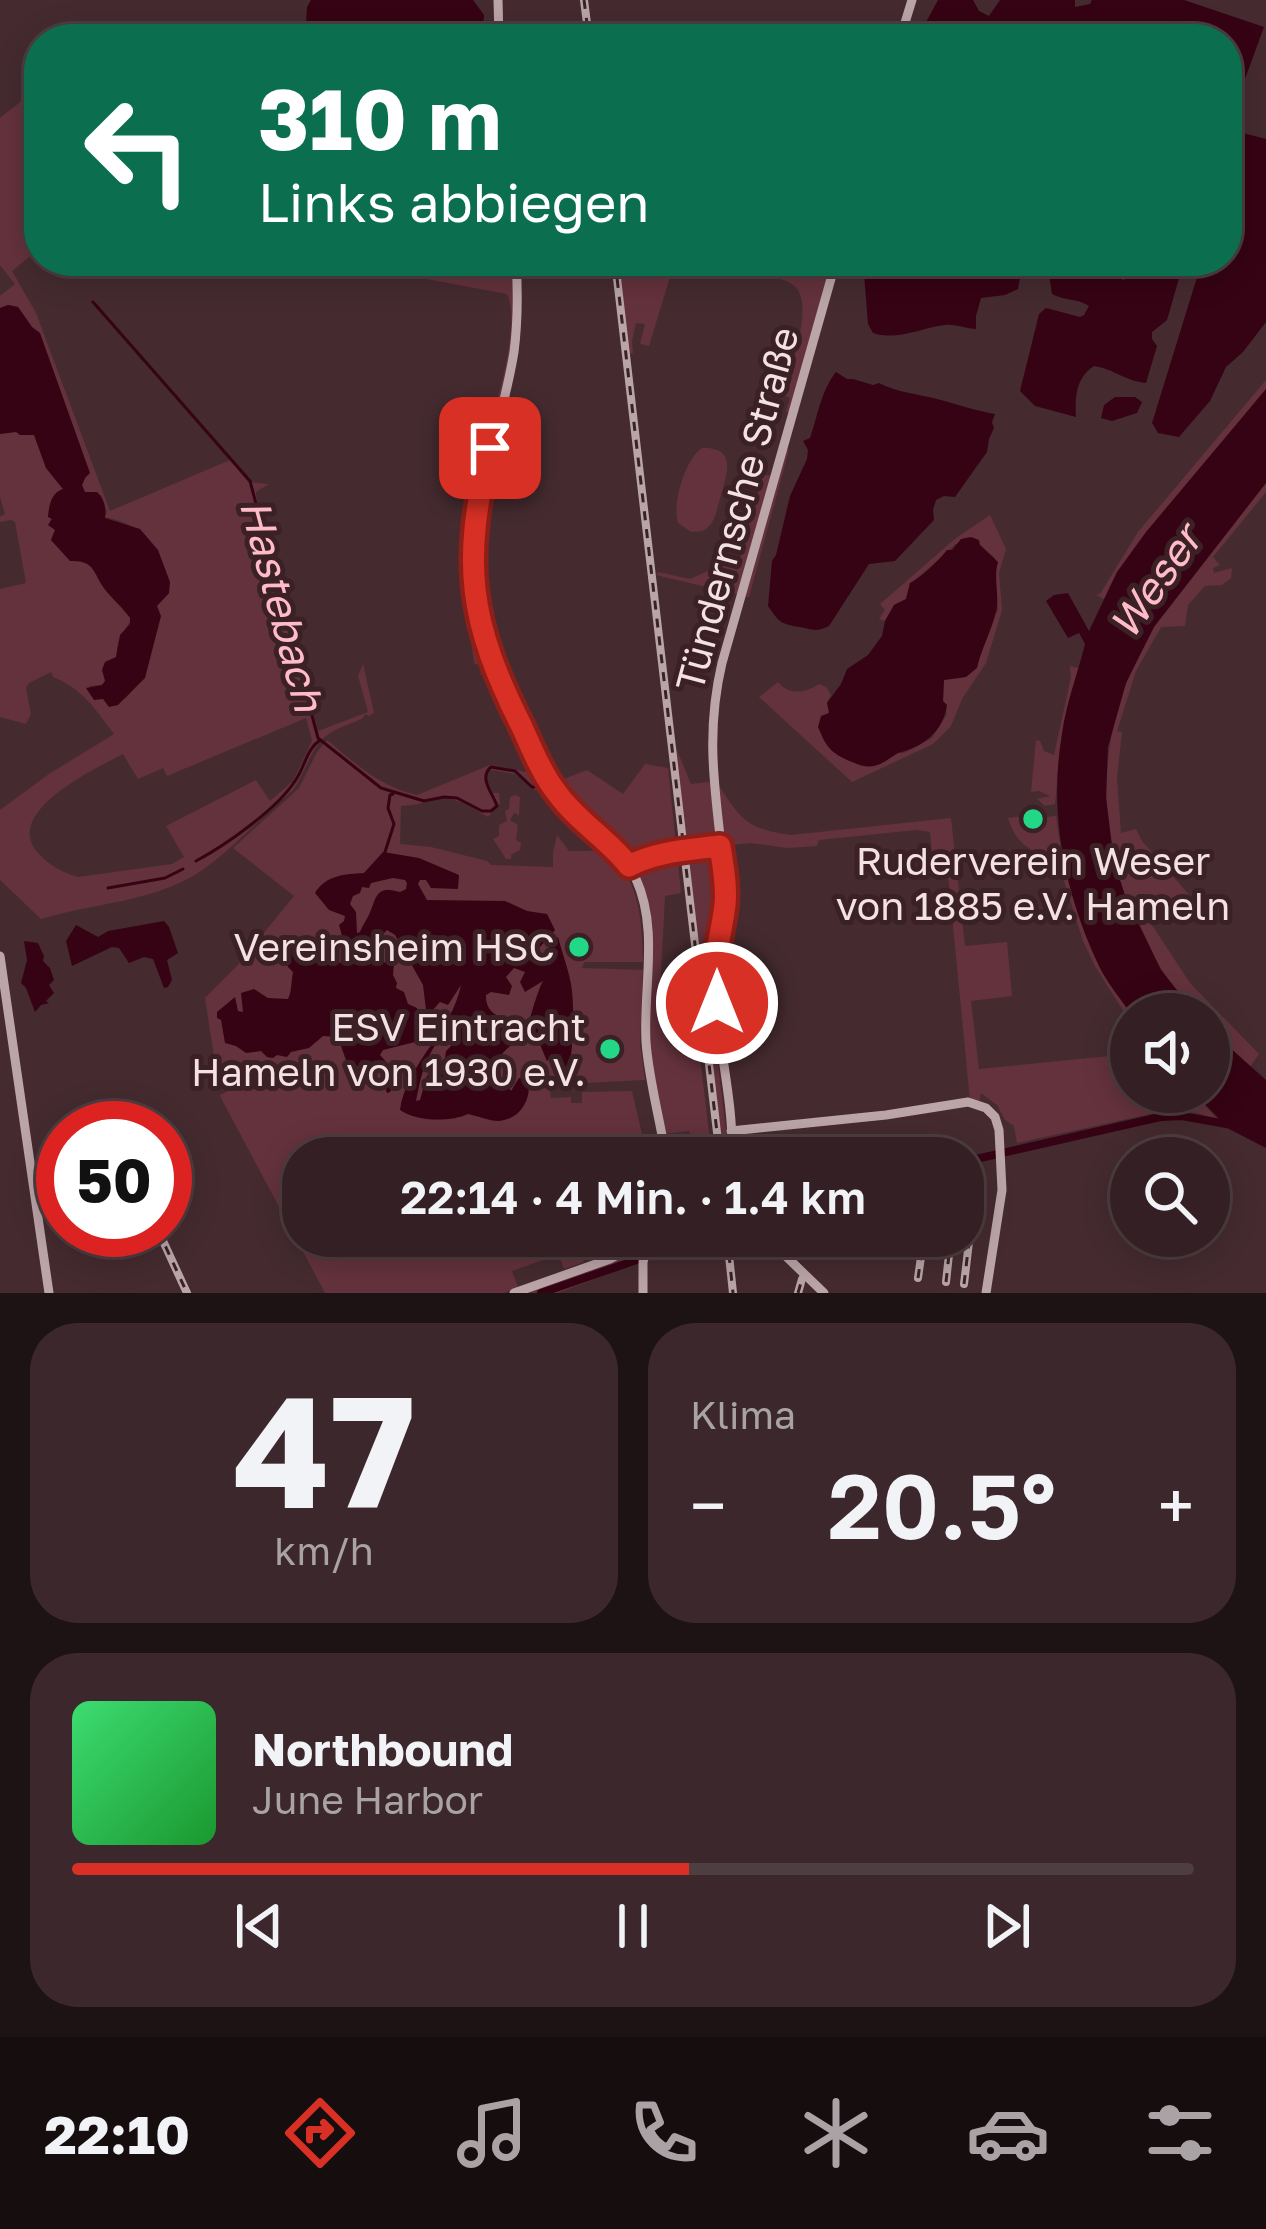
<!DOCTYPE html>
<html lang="de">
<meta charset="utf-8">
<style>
body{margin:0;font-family:"Golos Text",sans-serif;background:#3c282c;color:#f1f3f6;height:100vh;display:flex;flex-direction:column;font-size:45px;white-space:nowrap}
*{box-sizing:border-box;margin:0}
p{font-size:39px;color:#a9a3a6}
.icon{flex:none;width:66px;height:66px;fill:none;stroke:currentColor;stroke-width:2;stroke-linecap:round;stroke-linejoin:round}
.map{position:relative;height:1293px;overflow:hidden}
.side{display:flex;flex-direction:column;gap:30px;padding:30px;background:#1d1214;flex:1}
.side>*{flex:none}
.banner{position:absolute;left:24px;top:24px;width:1218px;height:252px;border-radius:48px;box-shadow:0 6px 30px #0003,0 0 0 3px #4e3e41;background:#0b6e4f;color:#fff;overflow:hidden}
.controls{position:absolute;left:1110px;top:993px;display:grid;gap:24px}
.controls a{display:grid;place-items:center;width:120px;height:120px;border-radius:50%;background:#342024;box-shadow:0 6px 30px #0003,0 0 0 3px #4e3e41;font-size:60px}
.speed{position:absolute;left:36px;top:1101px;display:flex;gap:24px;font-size:60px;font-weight:700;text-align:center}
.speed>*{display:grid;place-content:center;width:156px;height:156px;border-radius:50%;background:#342024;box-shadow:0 6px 30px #0003,0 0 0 3px #4e3e41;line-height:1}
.speed .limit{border:18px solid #d22;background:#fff;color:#111}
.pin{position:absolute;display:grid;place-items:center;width:102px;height:102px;color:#fff;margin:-51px;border-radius:24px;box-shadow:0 6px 18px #0006}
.me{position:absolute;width:132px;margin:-66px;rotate:0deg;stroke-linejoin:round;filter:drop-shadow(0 0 9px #0008)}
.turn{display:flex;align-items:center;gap:42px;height:252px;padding:0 36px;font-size:54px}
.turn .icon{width:156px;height:156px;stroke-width:2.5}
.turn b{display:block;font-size:84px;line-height:102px}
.big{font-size:90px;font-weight:600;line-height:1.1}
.side .tile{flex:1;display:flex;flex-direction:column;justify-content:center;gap:18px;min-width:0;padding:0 42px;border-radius:48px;background:#3c282c}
.side .dial{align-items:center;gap:0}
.dial b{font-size:156px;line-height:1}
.song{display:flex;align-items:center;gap:36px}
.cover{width:144px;height:144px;border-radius:18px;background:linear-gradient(135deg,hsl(140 70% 55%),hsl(130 70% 35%))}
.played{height:12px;border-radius:6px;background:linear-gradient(90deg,#d93025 55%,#4e3e41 55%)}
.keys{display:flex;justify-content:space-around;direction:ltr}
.heat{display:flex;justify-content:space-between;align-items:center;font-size:66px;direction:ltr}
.side .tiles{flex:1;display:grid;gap:30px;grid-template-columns:1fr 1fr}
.tile:last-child{grid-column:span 2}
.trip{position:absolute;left:282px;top:1137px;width:702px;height:120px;border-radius:48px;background:#342024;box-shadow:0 6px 30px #0003,0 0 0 3px #4e3e41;font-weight:600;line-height:120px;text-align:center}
.tabs{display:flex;height:192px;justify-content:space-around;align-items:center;background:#150d0e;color:#a9a3a6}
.tabs .icon{width:84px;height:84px}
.tabs .current{color:#d93025}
.tabs b{font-size:54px;color:#f1f3f6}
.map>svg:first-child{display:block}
.green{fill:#64323d;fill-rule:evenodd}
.water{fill:#360314;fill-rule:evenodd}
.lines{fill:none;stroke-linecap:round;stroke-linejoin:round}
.stream{stroke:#360314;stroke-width:3}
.river{stroke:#360314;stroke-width:8}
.secondary{stroke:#bca5a9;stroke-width:9}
.rail-casing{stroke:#b9a5a8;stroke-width:8}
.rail{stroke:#3b2126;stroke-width:3;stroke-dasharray:9;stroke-linecap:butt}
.route-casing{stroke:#8d1f18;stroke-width:30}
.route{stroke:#d93025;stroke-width:21}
.poi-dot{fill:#22d887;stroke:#3b2126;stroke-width:4.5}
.labels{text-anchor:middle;stroke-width:10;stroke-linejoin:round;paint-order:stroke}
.street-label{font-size:39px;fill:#f3e1e4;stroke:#3b2126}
.poi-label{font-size:39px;fill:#f3e1e4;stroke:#3b2126;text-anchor:end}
.water-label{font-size:42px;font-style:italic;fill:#ffbcc8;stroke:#3b2126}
</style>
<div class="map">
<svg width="1266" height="1293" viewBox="0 0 1266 1293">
<rect width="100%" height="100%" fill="#452b30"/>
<g class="green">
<path d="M39,87V249L12,271L36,313L110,511L230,460L248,482L269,484L256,492V496L318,731L368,712L358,676L363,664L374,713L369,716L365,714L363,718C351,724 335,728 325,737C310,750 305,774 293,790C262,816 234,848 201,871C155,902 93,903 41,919L0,880V810L49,774L114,734C95,709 83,689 53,677L51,672L29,683L26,688L31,714L26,724L0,717V589L26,583L15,522L11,520L0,522V517L5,514L0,497V434L16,431L20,435H34L46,468L63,489L60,490L49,525L55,529L51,540L57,547L94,567L104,589L131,619L118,642L116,657L105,663V681L102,685L89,686L103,698H126L135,687L158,611L157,606L169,593C158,551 152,527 105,517L107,512L101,495L85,492L82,486L85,478L32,327L18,307L8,305L0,308V296L15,284L0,265V118ZM306,718L312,741L293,781L270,801L256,780L166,826L184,857L172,864L78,877C63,873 47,864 37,852C3,811 97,768 123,754L138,779L163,768L167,776Z"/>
<path d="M329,261H395L428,267H444L456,261H516L517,320L501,406L471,517H468C472,499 475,480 480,461C490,424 523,328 507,294Z"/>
<path d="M616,261H689L679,266L670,277L649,346L640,344L645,324L636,323L632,341L633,353L629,354Z"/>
<path d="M708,261H774L830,274L790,412H786L790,398L782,395C789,372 817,301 793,285C778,274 728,266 708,261Z"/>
<path d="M1266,380V389L1117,572L1104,599L1096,595L1100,594L1138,532Z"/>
<path d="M783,447L789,450L749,597L656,575L658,572L690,579L740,557L763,474L774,477Z"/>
<path d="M702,448C739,447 726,476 720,499C717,507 716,520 709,526C703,533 699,531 691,532L678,523C672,504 685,459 702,448Z"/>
<path d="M1266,483V492L1213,557L1220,565L1213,568L1214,573L1232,568L1231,578L1222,585L1205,586L1188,605L1185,626L1161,627L1136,671L1117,731L1122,732L1117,778L1121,833L1136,829L1142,841L1191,897L1150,922L1190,983L1259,1054L1250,1067L1209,1029V1014H1196C1099,904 1075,757 1153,629C1184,577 1228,531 1266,483Z"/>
<path d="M990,515L1006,549L999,573L1002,610L986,663L962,699L951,726L933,744L852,782L759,697L778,682C790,696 805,693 819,684L826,687L831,695L827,703L830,709L821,734L848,761L874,766L898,753H904L932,738L947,714L943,701L944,680L966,677C980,656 984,630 998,610L994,575L995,558L980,545L955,544C951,549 916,580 910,583L906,599L894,605L885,621L879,619L885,610L880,604L956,538Z"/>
<path d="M467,519H474C467,630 501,689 551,784L587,770L623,794L645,764L668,768L681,893L665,896L659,1012L695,1001V1015L712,1158H691L698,1154L689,1131L664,1134L650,1045L646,1044C645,981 663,905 618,851C598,827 570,811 551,785L546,788C560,798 566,813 578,823C633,867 642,893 643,962H584L582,968L643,970L640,1044L645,1080L565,1084L550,1091L551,1098L571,1097V1103H582V1092L632,1091L644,1143L661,1147L663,1158H510L509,1137L461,1152L451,1141L420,1158H303V1236H593L596,1242L579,1249L584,1262L564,1269L560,1258L552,1257L512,1271L518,1287L504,1293H325L221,1098L220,1095L249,1081L245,1073L227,1072L226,1075L217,1076L205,998L236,967L294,896L233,848L299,788L317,752L327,740C355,763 380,787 417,795L490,765L537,774L487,673L479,675L485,668L474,663L460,555ZM492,770L516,774L535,790L546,789L560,820L570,825L576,824L593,835L605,851H569L557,835L553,852V867L491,865L487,861L431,847L400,844L401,806C416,805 428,802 442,799C458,797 475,810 488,817L500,803L499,793H493L486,779L488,771Z"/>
<path d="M1070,666L1079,668L1062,732L1055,804L1045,806L1037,799L1050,796L1039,791L1031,792L1036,740L1040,741L1044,751L1054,755L1071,677Z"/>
<path d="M674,743L691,784L716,781C740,818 745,829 791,835L951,818L965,946L1007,942L1012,996L971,1001L979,1069L1131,1054V1092H1177L1181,1098L1179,1092H1193L1217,1119L1197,1113L1169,1110L1017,1143L1014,1126L1005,1120L997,1105L981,1093L979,1103L970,1101L948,874H934L930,832L916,830L819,840L817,846L788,848L750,843L686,850Z"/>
<path d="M515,795L520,797L519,815L514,813L510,820L518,825L516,840L521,843L520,850L511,855V859H506L493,839L499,836V825L507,821L505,811L509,809L510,797Z"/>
<path d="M1023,816L1025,827L1035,826V818L1056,816C1062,867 1077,919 1099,966C1107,983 1120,998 1131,1014V1023L1095,966L1083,941L1060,868C1037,848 1019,853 1008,818Z"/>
<path d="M687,854L702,855L709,861L719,883L720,905L708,980L727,1139L726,1158H721Z"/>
<path d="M684,1236H726L732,1293H729L723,1247L685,1250L643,1262L649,1239L655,1242Z"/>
<path d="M635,1251L640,1254L639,1262L558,1293H520Z"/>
</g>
<g class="water">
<path d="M311,0H473L484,15L482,39H305L307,7Z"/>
<path d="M938,0H973L979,11L989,16L1000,0H1075V7L1090,4L1092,0H1184L1264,27L1227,128V39H917Z"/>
<path d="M1243,133L1266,139V322L1243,352L1226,367L1210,401L1179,437L1158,433L1152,423L1202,261H1227V174Z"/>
<path d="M863,261H1023L1018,289L1005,295L981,298L976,316V329C966,329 956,324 945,325C921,328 897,341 873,333L868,324Z"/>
<path d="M1047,261H1122L1118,276L1123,280L1139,274L1155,261H1184L1167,320L1152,332V339L1157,346L1146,383C1125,381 1114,369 1094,366C1076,378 1075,396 1076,417L1035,406L1020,391L1039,314L1046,308L1080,317L1084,315L1089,306C1077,298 1065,301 1052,294Z"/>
<path d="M8,305L18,307L32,327L40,333L90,473L85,478L82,485L85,492H97C105,499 106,509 105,518L140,529L158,550L170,582L169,593L157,606L161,616L145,678L118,705L109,707L103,699L94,700L86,688L102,685L105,681L102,670L105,662L116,657L120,635L130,624V618C123,607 112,599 104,588C93,573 95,560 70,561L51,540L55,530L48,525L52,519L48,517C49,505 51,493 63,489L46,468L34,435H20L16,432L0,434V308Z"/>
<path d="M836,372L847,379H853L873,385L879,383C895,392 918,394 937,399C957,404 976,411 995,414L992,422L994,428L989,439L987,452L955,497L944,496L936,500L933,510L934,520L895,561L869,564L829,626C817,632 813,630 800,627C780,624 779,622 768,606L772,561L776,555L790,496L807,459L808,450L803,441L810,438C818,415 821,391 836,372Z"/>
<path d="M1266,389V483L1154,627L1126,683L1108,747L1106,797L1114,862L1125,895L1161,970L1196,1014H1131C1121,999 1108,984 1100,968C1065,895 1048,814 1062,734C1066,703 1078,673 1085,644L1079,633L1068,638L1046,601L1054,595L1068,593L1089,631L1117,572L1146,532Z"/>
<path d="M1115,397H1135L1142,402L1137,413L1112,421L1101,418L1104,405Z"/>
<path d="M971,537L979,540L980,545L998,562C993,579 1000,596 996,612C992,629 981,650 977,668L966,677L944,680L943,701L947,705C943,732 923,747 898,753C881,764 873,772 852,762C843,758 833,754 827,745C823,740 821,733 818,727L821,716L829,713L827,703L841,684L847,669L868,655L882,636L885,621L894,605L906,599L910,583C921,578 940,559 947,550H952L961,539Z"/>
<path d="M383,852L419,858L459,875L458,889L431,888L426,880H420L418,884L427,900L505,901L527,911L547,914L555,930L539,948L532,950L531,954L533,957H541L558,937C562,952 568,968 571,984C575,1006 574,1061 565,1081H560L555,1073L556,1059L551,1057L547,1061L530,1021C530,1016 540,985 543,981L525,992L520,982L525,972L514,968L506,977L512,986L509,995L491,992L486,995C485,1013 500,1019 516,1020L520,1038C497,1057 500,1052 499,1080L507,1083L511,1091L519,1078L528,1076C532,1096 524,1118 499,1121C489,1121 478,1116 468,1114C451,1122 417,1122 400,1110C407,1062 452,1032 461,985L448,1005L440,1002L432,1011L426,1010L423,985L395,935L387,930L382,935L362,946L355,944L346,950L339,925L344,921L345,916L329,910L315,893C326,875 345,874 364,873ZM393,878L405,880L407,883L406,889L400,892C375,885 377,897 369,915C366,921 362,926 360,932L357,933L356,912L350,904L353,896L360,893L362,887L369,888L371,883ZM458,1021L451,1046L446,1051L445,1058L427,1076L420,1100L416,1101C420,1080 424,1060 438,1041H444L452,1032L453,1025Z"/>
<path d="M164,921L169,927L178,953L167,960L172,980L168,987L164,988L153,959L144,957L129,963L119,948L112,947L72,966L66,941L76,925L98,937L108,931Z"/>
<path d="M310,936C317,945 326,955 336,964C353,959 354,952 369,965L372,956L388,964L394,963L393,975L397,983L396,988L404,992L408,1004L417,1008L424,1027L418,1030L421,1038L419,1041L383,1050L380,1055L389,1065V1073L394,1085L390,1092L387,1093L379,1069L372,1062L352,1068L348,1066L338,1037L323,1036L309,1048L291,1052L287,1057L277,1055L273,1058L267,1057L261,1051L246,1053L236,1046L225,1043L221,1020L217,1018V1012L235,997L238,1011L243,1012L241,993L254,989L268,998L288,999C292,990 291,982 293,972L288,967L283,948Z"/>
<path d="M24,941L38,943L44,956L43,961L50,968L54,980L49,985L54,993L46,1001L49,1003L41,1005L35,1012L26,988L21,983L27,960Z"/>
<path d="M1209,1029L1266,1080V1148L1229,1129L1193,1092H1209Z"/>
</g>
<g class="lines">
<g class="stream">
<path d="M93,302L250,481L318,738L381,788L424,801L444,797L457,798L482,811H491L497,806C493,793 478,778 491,767L515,771L532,787L544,786"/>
<path d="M385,852L394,824L388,808L390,795L393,794"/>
<path d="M196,861C226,845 277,809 295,781C305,767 306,750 320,740"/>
<path d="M108,888L165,878L183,869"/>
</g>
<g class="river">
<path d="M963,1162L1160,1117L1182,1116L1232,1125"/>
<path d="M541,1293L686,1243L727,1236"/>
</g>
<g class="secondary">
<path d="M498,0L499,39"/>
<path d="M900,39L912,0"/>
<path d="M516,261C518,292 518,321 514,352C499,444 461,513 477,610C486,658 508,702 530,745C540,764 548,784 562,800C587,828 620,845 636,879C659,929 643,989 646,1042C649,1081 660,1119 666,1158"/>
<path d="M629,866C657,851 689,850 720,846"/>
<path d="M0,956L49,1293"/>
<path d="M731,1131L886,1115L968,1102L986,1108L995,1117L999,1130L1002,1190L986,1293"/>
<path d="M732,1158C734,1096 715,1036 714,974C713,943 727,914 725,883C718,804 703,743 722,663L836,261"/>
<path d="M765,1236L824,1293"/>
<path d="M514,1293L610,1259L634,1246L646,1247"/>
<path d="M643,1293V1262L650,1236"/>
</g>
<defs>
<g id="rail">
<path d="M584,0L589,39"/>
<path d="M615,261L720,1158"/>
<path d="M158,1230L187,1293"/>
<path d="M727,1236L733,1293"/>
<path d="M918,1278L924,1236"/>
<path d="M946,1282L951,1236"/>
<path d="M964,1284L972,1217"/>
<path d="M798,1293L802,1279"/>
</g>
</defs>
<use href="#rail" class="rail-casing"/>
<use href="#rail" class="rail"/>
</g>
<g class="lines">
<defs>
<path id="route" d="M490,448C461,563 469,622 522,727C532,749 542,774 557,793C577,821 608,839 629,866C657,851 689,850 720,846C723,865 727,886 725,905C720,944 711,961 717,1003"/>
</defs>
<use href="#route" class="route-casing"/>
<use href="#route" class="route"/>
</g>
<g class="poi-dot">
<circle cx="1033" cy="819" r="12"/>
<circle cx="579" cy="947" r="12"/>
<circle cx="610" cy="1049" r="12"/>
</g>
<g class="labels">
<g class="street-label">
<text transform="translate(737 509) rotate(-75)" y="14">Tündernsche Straße</text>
</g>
<g class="poi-label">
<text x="1033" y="875" text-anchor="middle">Ruderverein Weser<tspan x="1033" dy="45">von 1885 e.V. Hameln</tspan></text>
<text x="555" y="961">Vereinsheim HSC</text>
<text x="586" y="1041">ESV Eintracht<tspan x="586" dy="45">Hameln von 1930 e.V.</tspan></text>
</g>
<g class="water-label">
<text transform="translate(1155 582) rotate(-55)" y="15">Weser</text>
<text transform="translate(282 605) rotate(75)" y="15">Hastebach</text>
</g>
</g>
</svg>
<div class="controls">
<a><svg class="icon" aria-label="sound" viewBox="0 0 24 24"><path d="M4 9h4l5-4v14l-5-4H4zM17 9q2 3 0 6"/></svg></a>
<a><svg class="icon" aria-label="search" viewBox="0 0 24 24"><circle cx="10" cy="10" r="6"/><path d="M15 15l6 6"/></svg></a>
</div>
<div class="speed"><div class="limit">50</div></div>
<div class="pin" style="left:490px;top:448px;background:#d93025"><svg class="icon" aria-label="arrive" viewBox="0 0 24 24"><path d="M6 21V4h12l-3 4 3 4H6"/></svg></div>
<svg class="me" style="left:717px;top:1003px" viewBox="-20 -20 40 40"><circle r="17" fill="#d93025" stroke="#fff" stroke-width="3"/><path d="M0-11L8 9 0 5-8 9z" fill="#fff"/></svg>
<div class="trip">22:14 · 4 Min. · 1.4 km</div>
<div class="banner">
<div class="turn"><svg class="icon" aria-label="left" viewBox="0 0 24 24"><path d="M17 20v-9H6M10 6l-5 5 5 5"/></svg><div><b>310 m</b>Links abbiegen</div></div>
</div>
</div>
<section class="side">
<div class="tiles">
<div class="tile dial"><b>47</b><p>km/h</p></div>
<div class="tile"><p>Klima</p>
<div class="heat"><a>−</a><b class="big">20.5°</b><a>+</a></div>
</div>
<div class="tile">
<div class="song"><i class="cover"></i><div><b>Northbound</b><p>June Harbor</p></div></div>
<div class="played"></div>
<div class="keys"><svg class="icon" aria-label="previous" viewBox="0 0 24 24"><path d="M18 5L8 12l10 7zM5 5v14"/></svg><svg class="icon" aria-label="pause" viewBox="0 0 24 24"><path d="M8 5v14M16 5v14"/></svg><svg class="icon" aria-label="next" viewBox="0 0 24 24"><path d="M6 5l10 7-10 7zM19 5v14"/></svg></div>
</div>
</div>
</section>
<nav class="tabs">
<b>22:10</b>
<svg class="icon current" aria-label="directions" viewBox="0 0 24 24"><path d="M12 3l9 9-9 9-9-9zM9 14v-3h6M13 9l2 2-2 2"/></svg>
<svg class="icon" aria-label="music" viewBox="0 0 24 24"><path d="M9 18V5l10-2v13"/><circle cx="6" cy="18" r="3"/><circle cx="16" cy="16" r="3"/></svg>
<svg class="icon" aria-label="phone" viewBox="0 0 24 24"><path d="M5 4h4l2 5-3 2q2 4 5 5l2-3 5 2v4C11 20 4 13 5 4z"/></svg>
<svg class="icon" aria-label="climate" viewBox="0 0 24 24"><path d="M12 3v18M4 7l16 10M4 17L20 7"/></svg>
<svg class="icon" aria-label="car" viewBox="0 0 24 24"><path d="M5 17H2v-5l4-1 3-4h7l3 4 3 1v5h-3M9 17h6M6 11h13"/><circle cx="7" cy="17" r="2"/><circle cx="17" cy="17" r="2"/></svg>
<svg class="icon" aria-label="filters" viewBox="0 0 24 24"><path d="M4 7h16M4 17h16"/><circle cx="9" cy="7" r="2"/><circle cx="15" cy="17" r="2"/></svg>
</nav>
